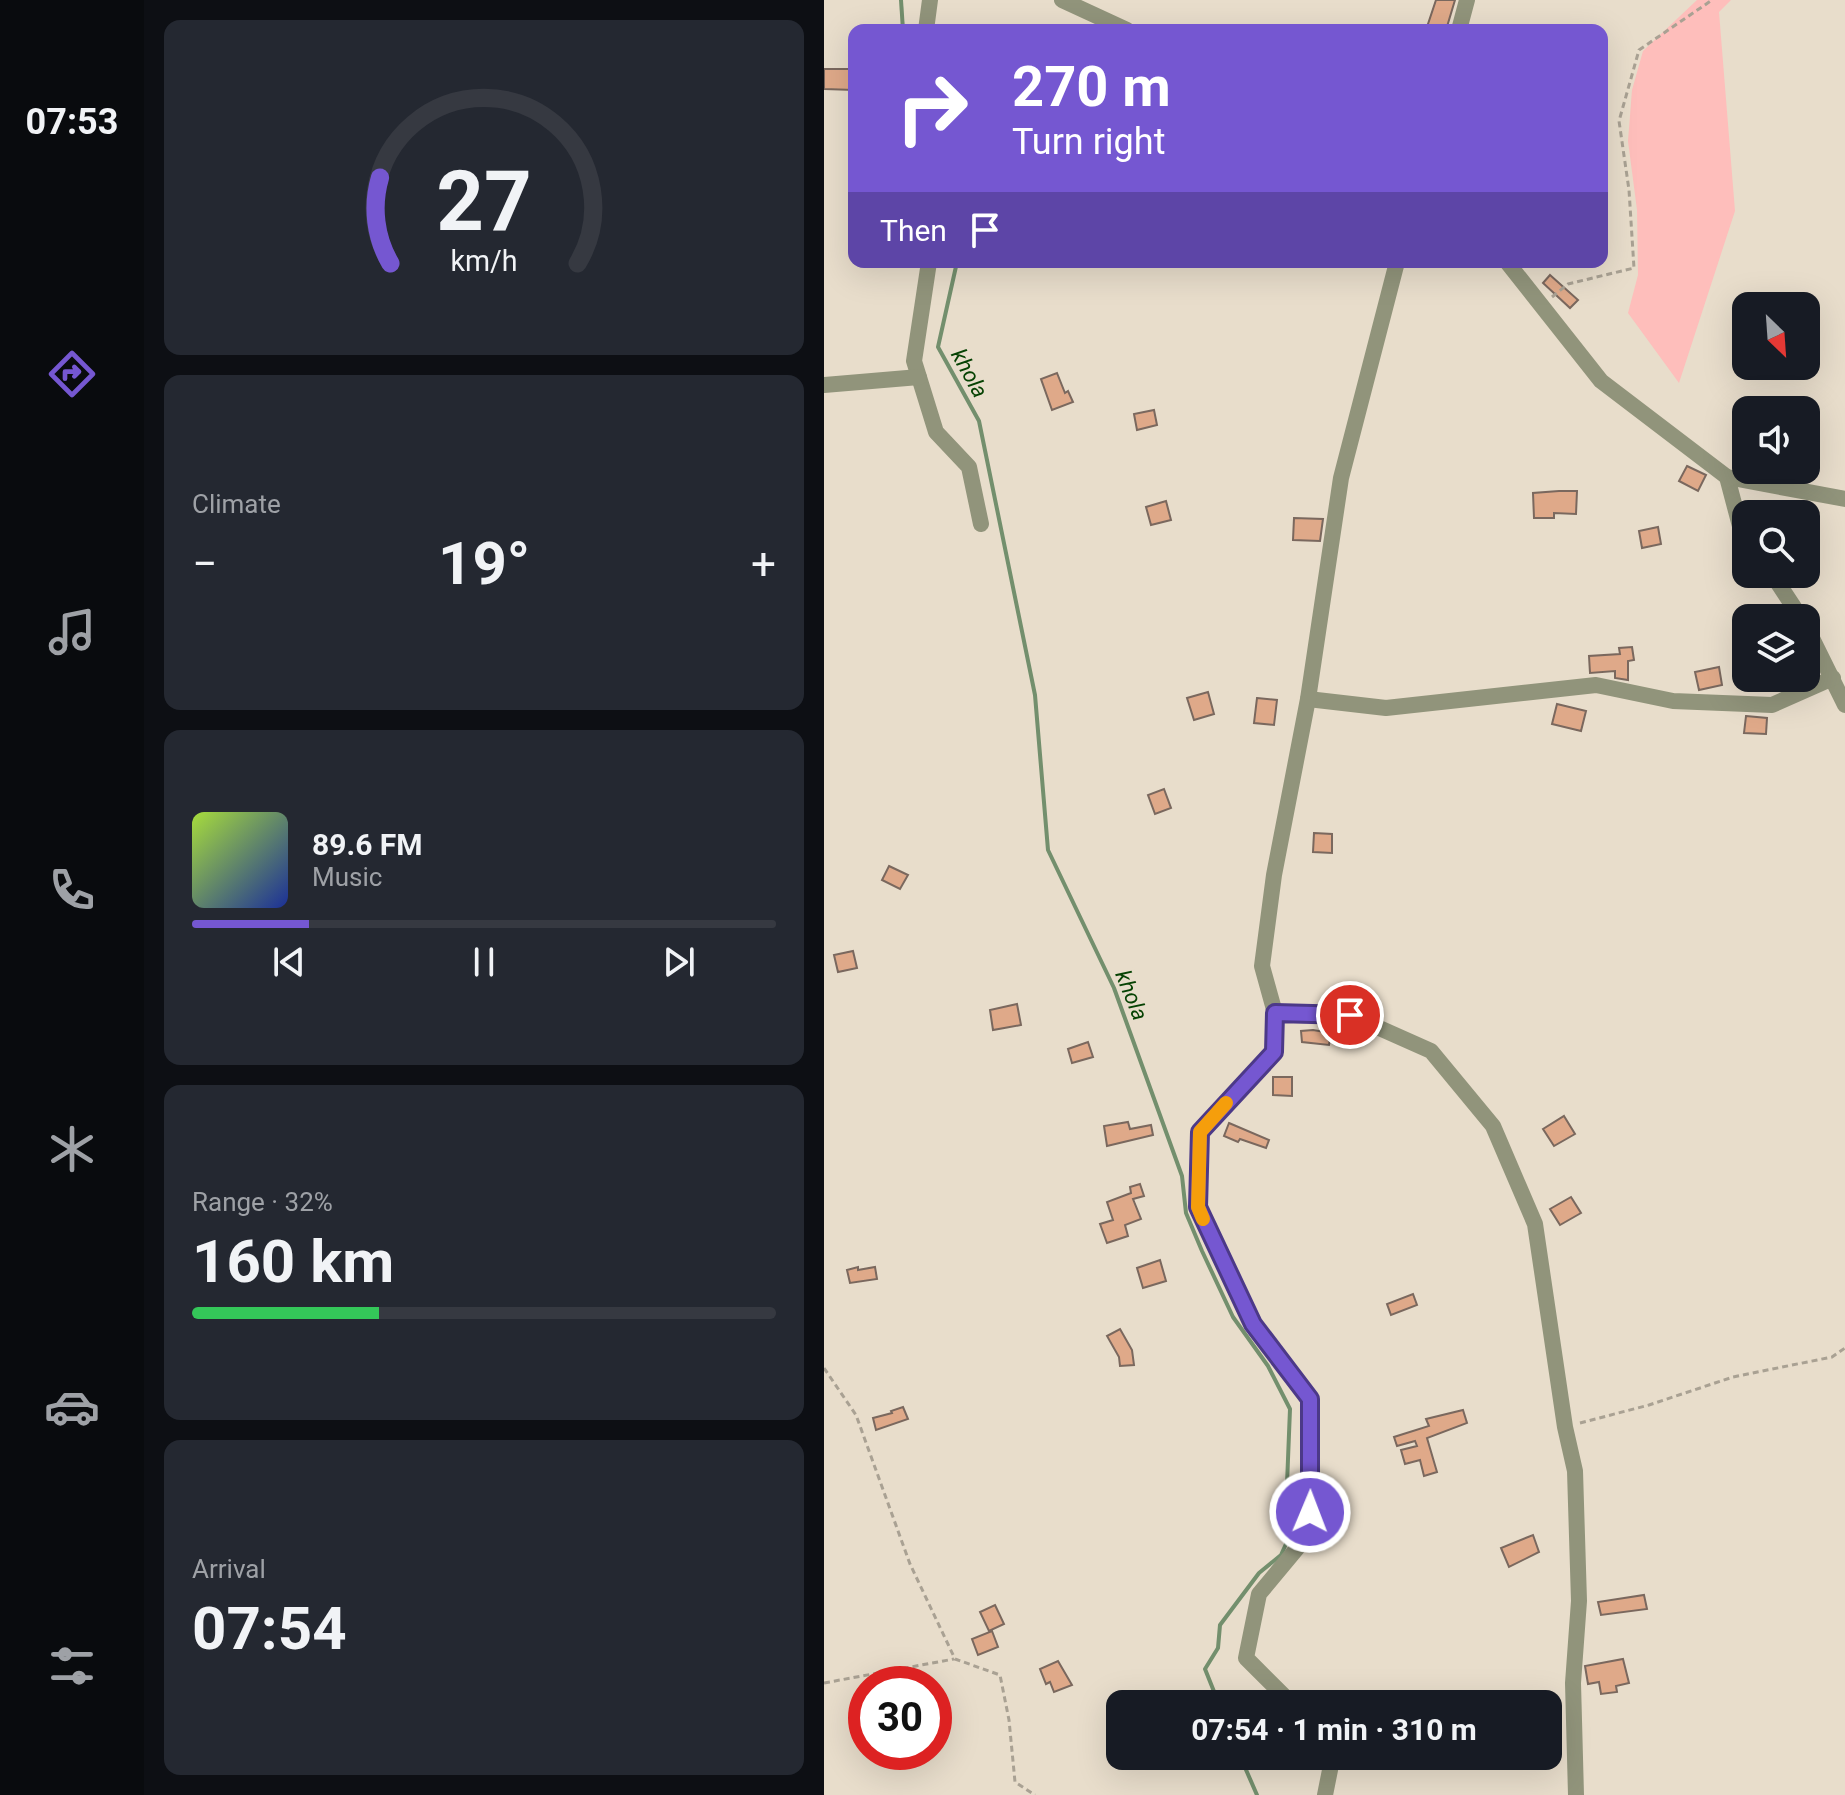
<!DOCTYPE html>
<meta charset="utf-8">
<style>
body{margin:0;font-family:Roboto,sans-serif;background:#242831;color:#f1f3f6;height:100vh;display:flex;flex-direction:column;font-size:30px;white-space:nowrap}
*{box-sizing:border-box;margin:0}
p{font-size:26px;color:#9ea1a6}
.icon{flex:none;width:44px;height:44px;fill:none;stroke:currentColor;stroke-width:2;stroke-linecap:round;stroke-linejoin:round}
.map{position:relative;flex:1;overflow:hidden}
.side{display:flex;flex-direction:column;gap:20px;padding:20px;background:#0d0f14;width:680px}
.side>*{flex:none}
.hud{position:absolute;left:24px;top:24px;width:760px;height:244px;border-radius:16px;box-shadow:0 8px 32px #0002;background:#7557d1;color:#fff;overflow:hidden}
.needle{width:52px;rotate:155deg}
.controls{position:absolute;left:908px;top:292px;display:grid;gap:16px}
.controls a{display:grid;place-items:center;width:88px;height:88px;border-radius:16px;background:#171b24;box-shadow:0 8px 32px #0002;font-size:40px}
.speed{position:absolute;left:24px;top:1666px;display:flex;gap:16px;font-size:40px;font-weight:700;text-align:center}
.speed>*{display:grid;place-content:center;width:104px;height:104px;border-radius:50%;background:#171b24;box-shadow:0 8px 32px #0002;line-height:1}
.speed .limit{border:12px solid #d22;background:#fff;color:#111}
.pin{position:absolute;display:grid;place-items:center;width:68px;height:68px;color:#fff;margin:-34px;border:4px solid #fff;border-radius:50%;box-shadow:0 2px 8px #0007}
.me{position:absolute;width:88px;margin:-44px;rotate:1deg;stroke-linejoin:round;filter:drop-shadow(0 0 6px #0008)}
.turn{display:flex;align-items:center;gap:28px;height:168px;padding:0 32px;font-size:36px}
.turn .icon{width:104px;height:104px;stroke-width:2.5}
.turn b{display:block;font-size:56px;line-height:68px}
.then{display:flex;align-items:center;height:76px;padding:0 32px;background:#0003;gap:16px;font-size:30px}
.big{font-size:60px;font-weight:700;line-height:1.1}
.side .tile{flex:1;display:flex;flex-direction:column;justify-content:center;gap:12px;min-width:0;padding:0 28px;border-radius:16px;background:#242831}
.side .dial{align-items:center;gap:0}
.dial svg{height:208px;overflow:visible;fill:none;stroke:#363941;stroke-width:7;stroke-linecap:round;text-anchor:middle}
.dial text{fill:#f1f3f6;stroke:none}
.song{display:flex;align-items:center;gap:24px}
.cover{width:96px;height:96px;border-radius:12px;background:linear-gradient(135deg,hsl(80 70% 55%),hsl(230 70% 35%))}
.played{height:8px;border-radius:4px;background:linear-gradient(90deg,#7557d1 20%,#363941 20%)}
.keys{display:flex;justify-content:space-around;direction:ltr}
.heat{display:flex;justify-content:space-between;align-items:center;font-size:44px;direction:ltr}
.charge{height:12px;border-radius:6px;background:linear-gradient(90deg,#34c759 32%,#363941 0)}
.trip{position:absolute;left:282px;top:1690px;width:456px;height:80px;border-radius:16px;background:#171b24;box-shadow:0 8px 32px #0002;font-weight:700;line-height:80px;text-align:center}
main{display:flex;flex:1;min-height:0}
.menu{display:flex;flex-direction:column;width:144px;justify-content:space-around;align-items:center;background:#090b0e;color:#9ea1a6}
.menu .icon{width:56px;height:56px}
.menu .active{color:#7557d1}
.menu b{font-size:36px;color:#f1f3f6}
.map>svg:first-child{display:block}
.green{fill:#febebb}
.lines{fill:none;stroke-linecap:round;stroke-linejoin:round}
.stream{stroke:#738f6d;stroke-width:4}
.building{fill:#dfa989;stroke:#7a685e;stroke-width:2}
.path{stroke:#a9a193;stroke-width:3;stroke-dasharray:6 4;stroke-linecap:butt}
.street{stroke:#91947b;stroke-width:16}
.route-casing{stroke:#4c3988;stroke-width:20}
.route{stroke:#7557d1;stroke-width:14}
.slow{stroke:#f59e0b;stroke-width:14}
.labels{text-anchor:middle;stroke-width:6;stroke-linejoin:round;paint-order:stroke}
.water-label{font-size:22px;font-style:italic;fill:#064203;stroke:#e8ddcb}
</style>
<main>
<nav class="menu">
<b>07:53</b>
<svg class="icon active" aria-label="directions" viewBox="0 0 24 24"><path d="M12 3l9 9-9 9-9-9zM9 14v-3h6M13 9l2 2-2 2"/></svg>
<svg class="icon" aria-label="music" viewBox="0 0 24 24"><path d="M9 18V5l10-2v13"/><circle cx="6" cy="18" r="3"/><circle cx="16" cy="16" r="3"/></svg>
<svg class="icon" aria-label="phone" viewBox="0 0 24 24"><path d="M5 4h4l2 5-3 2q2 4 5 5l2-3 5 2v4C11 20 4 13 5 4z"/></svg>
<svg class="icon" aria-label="climate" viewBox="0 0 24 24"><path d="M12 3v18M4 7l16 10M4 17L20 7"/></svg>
<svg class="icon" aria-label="car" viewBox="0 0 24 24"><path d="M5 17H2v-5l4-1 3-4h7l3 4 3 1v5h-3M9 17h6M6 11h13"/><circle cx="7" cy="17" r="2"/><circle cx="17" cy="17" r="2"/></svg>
<svg class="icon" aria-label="filters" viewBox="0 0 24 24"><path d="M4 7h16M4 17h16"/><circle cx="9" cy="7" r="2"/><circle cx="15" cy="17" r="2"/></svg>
</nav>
<section class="side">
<div class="tile dial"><svg viewBox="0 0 100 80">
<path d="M14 69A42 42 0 1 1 86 69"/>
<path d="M14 69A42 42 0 0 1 10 36" stroke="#7557d1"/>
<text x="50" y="56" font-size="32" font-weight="700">27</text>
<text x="50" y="72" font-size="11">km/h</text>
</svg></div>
<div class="tile"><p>Climate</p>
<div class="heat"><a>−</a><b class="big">19°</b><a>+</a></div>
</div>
<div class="tile">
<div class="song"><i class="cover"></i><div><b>89.6 FM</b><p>Music</p></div></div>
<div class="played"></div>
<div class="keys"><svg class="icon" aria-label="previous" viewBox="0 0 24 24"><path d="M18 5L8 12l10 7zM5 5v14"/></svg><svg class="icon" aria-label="pause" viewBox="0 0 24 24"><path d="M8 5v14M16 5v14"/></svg><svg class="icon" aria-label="next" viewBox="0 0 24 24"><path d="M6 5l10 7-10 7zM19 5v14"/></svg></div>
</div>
<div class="tile"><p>Range · 32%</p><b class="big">160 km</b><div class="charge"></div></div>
<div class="tile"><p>Arrival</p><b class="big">07:54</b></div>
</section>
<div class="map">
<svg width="1021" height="1795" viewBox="0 0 1021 1795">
<rect width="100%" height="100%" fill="#e8ddcb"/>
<path class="green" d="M873,0H907L895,12L911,211L855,383L804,313L814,275L813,210L804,141L808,90L819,51Z"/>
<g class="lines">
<g class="stream">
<path d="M77,0L79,30"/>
<path d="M133,262L114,347L155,421L211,695L224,850L290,988L358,1176L362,1213L378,1251L409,1317L444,1366L466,1409L463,1484L468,1499L467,1533L457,1555L435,1573L396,1625L394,1648L381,1669L395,1704"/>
<path d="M416,1756L433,1795"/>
</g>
</g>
<g class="building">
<path d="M612,0H631L622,30H602Z"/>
<path d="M0,69H30V90L0,89Z"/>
<path d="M726,275L754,300L746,308L719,283Z"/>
<path d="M233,373L241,393L244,391L249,402L228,410L217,379Z"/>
<path d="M330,410L333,425L313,430L310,414Z"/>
<path d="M863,466L882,475L874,491L855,481Z"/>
<path d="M735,491H753L752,514L730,513V518H710L709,493Z"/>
<path d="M342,501L347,520L327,525L322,507Z"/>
<path d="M470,518L499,519L496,541L469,540Z"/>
<path d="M834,527L837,544L818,548L815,531Z"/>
<path d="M808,647L810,660L804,661V680L791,678V671L766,673L765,656L796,654L795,648Z"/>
<path d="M895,667L898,685L875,690L871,672Z"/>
<path d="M384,692L390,714L370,720L363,698Z"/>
<path d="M433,698L453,700L450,725L430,723Z"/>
<path d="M733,704L762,711L757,731L728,724Z"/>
<path d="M922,716L943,718L942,734L920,733Z"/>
<path d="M340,789L347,808L331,814L324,795Z"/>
<path d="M490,833L508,834V853L489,852Z"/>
<path d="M65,866L84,875L76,889L58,880Z"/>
<path d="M29,951L33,968L14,972L10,955Z"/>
<path d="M193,1004L197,1025L169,1030L166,1010Z"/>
<path d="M489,1030L507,1033L505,1045L478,1042L477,1031Z"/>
<path d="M264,1042L269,1057L248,1063L244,1049Z"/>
<path d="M449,1077H468V1096L449,1095Z"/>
<path d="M740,1116L751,1134L730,1146L719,1129Z"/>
<path d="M304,1122L306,1129L327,1125L329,1135L283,1146L280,1126Z"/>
<path d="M405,1123L445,1140L442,1148L416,1139L414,1142L400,1136Z"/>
<path d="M316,1184L320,1196L309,1199L317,1219L301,1225L304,1236L283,1243L276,1224L289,1220L283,1202L307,1193L306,1187Z"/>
<path d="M747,1197L757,1213L736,1225L726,1209Z"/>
<path d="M336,1260L342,1281L319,1288L313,1268Z"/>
<path d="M34,1267V1270L51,1267L53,1279L26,1283L23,1270Z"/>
<path d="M589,1294L593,1305L567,1315L563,1304Z"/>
<path d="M296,1329L308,1350L310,1365L296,1366L295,1357L283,1336Z"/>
<path d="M79,1407L84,1419L52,1430L49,1418L68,1413L67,1411Z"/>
<path d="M639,1410L643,1423L603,1438L613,1472L600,1476L596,1460L581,1464L577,1450L593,1446L591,1441L573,1446L570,1437L605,1426L602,1419Z"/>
<path d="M709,1535L715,1552L685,1567L677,1548Z"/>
<path d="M820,1595L823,1609L777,1615L774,1602Z"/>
<path d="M171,1605L180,1624L165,1631L156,1612Z"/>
<path d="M168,1631L174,1647L154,1655L148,1639Z"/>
<path d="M799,1659L805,1683L792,1686L793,1692L777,1694L775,1682L764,1684L761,1666Z"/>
<path d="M234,1661L248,1685L230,1692L226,1682L222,1684L216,1669Z"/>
</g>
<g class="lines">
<g class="path">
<path d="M728,297L744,284L810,268L805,190L795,121L815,50L888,0"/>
<path d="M0,1368L32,1415L86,1564L131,1659L176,1675L185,1720L191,1782L211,1795"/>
<path d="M756,1423L825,1405L909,1377L1008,1357L1021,1348"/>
<path d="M0,1683L130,1659"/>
</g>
<g class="street">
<path d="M238,0L303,30"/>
<path d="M102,30L106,0"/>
<path d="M635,30L643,0"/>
<path d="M105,262L90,361L112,432L145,467L157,524"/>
<path d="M683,262L777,381L903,477L1021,499"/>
<path d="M0,385L95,377"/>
<path d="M903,477L917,530L922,537"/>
<path d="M948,574L977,618"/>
<path d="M982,626L1021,705"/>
<path d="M484,699L562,708L772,685L849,701L948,705L1009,678"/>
<path d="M451,1013L526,1015L607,1051L669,1126L711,1224L741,1427L751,1471L755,1601L749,1683L752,1795"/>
<path d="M468,1704L422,1658L435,1594L485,1534L486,1399L429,1324L374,1207L376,1132L450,1052L451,1013L438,966L450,875L484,699L517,478L573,262"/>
<path d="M501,1795L508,1760L505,1756"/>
</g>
</g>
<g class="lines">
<defs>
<path id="route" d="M486,1512V1399L429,1324L374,1207L376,1132L450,1052L451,1013L526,1015"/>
</defs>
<use href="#route" class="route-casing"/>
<use href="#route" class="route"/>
<path class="slow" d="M379,1219L374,1207L376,1132L402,1103"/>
</g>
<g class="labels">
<g class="water-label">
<text transform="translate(146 373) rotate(61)" y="8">khola</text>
<text transform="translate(308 995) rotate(68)" y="8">khola</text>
</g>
</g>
</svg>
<div class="controls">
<a><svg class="needle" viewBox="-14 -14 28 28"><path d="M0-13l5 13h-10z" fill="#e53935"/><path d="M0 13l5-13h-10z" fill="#9ea1a6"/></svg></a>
<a><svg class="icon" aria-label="sound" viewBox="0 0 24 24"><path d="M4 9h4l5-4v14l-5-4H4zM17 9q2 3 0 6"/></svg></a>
<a><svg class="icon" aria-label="search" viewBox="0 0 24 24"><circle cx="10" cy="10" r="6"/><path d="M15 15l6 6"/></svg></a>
<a><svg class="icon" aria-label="layers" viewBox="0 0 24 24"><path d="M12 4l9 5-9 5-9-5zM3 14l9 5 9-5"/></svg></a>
</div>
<div class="speed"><div class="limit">30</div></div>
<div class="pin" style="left:526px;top:1015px;background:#d93025"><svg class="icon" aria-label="arrive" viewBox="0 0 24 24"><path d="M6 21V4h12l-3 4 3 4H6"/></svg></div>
<svg class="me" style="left:486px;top:1512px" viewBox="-20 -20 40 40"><circle r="17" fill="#7557d1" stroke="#fff" stroke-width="3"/><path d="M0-11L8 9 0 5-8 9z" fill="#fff"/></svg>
<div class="trip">07:54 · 1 min · 310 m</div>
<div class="hud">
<div class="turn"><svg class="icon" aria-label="right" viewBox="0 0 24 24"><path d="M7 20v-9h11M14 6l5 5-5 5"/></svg><div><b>270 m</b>Turn right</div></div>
<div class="then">Then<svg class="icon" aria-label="arrive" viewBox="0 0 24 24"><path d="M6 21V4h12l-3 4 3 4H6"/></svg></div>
</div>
</div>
</main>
